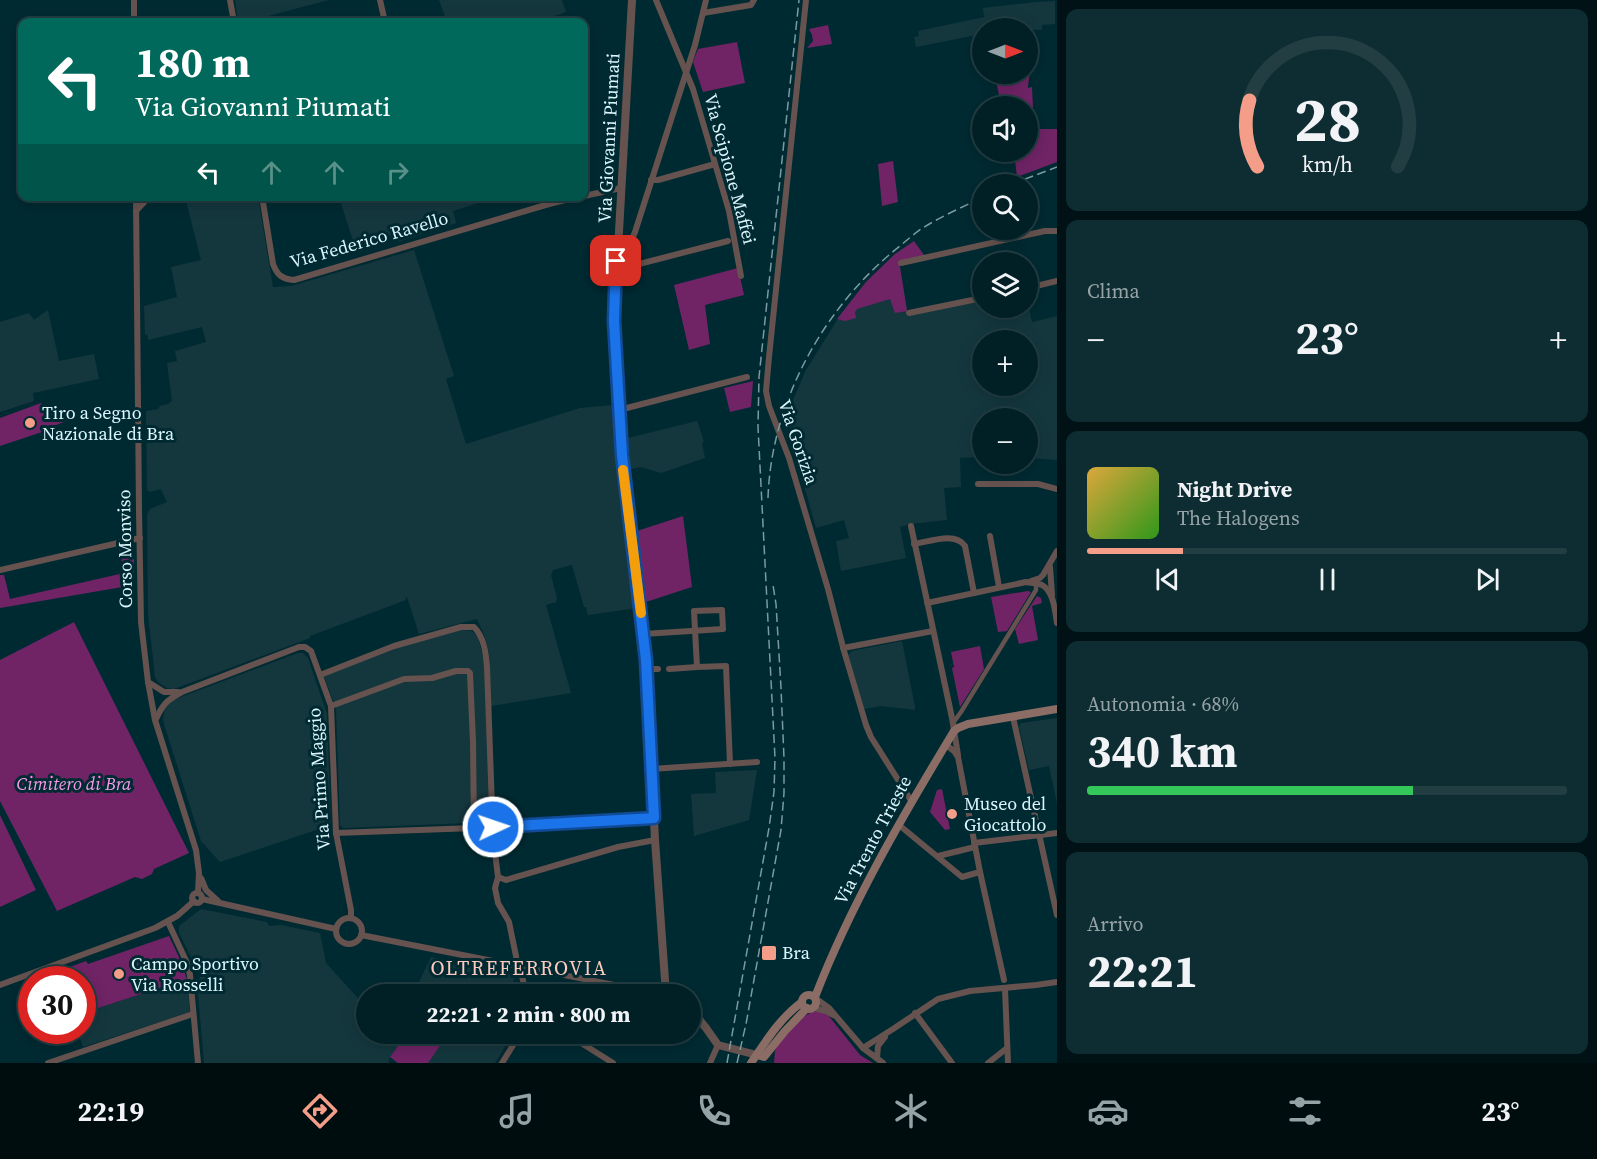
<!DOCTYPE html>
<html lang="it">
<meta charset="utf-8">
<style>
body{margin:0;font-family:"Source Serif 4",serif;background:#0e2d32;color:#f1f3f6;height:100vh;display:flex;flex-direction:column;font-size:22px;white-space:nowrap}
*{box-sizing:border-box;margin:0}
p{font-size:20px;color:#95a3a7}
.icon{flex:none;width:33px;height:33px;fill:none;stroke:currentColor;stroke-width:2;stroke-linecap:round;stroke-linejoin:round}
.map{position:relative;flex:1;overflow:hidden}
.drawer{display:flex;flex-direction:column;gap:9px;padding:9px;background:#001215;width:540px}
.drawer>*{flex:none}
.hud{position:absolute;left:18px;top:18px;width:570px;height:183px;border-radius:12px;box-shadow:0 3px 15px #0003,0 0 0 2px #223e43;background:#00695c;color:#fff;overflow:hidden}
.needle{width:39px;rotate:90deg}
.tools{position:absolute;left:972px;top:18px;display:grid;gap:12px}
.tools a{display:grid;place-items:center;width:66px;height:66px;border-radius:50%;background:#002026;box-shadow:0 3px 15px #0003,0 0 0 2px #223e43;font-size:30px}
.speed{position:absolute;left:18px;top:966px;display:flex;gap:12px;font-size:30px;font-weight:700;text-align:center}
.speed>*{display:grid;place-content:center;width:78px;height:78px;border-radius:50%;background:#002026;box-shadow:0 3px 15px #0003,0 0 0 2px #223e43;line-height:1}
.speed .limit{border:9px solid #d22;background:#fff;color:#111}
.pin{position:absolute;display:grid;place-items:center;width:51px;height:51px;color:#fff;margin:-26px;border-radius:12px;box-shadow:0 3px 9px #0006}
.me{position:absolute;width:66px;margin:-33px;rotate:87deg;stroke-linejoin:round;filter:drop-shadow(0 0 4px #0008)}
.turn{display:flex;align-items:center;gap:21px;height:126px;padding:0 18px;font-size:27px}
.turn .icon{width:78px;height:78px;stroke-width:2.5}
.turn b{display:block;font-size:42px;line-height:51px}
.lanes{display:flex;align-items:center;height:57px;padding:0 18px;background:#0003;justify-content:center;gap:30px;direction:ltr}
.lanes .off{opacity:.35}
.big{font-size:45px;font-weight:700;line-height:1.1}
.drawer .card{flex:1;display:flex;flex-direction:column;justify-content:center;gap:9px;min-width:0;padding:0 21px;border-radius:12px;background:#0e2d32}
.drawer .dial{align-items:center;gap:0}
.dial svg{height:156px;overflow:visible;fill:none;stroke:#223e43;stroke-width:7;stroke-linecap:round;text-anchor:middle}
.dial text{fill:#f1f3f6;stroke:none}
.song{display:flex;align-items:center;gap:18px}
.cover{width:72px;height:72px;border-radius:9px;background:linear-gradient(135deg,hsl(40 70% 55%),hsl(110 70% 35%))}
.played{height:6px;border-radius:3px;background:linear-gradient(90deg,#f49e8a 20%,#223e43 20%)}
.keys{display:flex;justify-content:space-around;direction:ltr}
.heat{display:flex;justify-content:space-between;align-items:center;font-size:33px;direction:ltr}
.charge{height:9px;border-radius:4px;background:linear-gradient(90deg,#34c759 68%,#223e43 0)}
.trip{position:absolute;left:356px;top:984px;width:345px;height:60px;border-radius:30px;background:#002026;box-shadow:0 3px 15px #0003,0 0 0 2px #223e43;font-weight:700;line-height:60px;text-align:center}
.tabs{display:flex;height:96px;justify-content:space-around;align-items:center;background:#000d0f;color:#95a3a7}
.tabs .icon{width:42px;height:42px}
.tabs .current{color:#f49e8a}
.tabs b{font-size:27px;color:#f1f3f6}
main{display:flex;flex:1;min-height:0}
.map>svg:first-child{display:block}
.built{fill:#14373e;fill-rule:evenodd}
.green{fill:#702466}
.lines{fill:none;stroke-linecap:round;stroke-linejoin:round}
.pedestrian{stroke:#66534f;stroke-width:4.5}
.minor{stroke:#66534f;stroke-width:6}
.tertiary{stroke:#66534f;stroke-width:8}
.secondary{stroke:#8b6d66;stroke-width:8}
.rail{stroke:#7a9ba2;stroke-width:1.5;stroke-dasharray:9 4.5;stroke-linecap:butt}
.route-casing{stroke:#114b97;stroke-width:15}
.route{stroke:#1a73e8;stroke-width:10}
.slow{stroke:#f59e0b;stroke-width:10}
.poi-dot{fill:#f49e8a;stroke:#002a32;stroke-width:2}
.labels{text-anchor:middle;stroke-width:6;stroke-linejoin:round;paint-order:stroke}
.street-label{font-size:18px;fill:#dbf6fc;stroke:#002a32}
.poi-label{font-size:18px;fill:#dbf6fc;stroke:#002a32;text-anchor:start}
.park-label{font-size:18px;font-style:italic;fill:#f799e7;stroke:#002a32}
.neighbourhood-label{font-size:20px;letter-spacing:1.5px;fill:#fccabe;stroke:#002a32}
</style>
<main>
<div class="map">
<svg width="1057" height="1063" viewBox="0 0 1057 1063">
<rect width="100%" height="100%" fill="#002a32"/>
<g class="built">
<path d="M235,0H329L245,22H238Z"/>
<path d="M439,0H562L566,12L551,17L552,22H447Z"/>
<path d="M1055,1V24L1042,25V30L982,28V34L916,47L914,37L919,36L918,31L984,17L983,8L1035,2Z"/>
<path d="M185,197H258L273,287L291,286L414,250L454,376L446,379L466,444L580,408L613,405L621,496L637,608L588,615L586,607H584L572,565L553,570L551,575L557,598L556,602L546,605L571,693L491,706L489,653L485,637L477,619L419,634L407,597L405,598L406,600L310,636V638L174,689L167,688L158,682L155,677L148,613L147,514L150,509L167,502L161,489L150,492L147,490L146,411L158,409L160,406L168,404L172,401L167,363L177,361L175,351L206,342L202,327L148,340V336L145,334L144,306L177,297L171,267L201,260Z"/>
<path d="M339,197V196L498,197L453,211L456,223L398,242L395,234L355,247Z"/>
<path d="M895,254H898L908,316L982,300V308H1028V302L1032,322L1057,316V460L1028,458V418H982V457L960,458L961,487L944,488L947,520L911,524L900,527L906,558L841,571L836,541L849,538L844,520L816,528L789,432L791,414L788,412L806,370L839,317L866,282ZM982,340H1028V386H982Z"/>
<path d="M48,310L59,361L94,354L99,379L33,393L34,401L0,412V322L29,313L34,320Z"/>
<path d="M697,421L699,426L704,442L702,443L705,458L661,473L641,467L630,469L628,438Z"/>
<path d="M460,630L472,631L478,637L485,665L492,822L343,828L340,825L336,708L324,676L395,648Z"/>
<path d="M902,641L915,707V710L881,706L864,709L848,655L852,651Z"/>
<path d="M298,653H303L308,658L327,714L331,825L220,862L201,841L164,724L163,719L165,709L171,702L176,699Z"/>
<path d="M1057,718V803L1049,766L1029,770L1019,726L1021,723Z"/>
<path d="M757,770L749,820L694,836L691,794L716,793L715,772Z"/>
<path d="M201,909L267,922L269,926L281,925L320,933L326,963L366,1007V1034H513L495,1063H398L390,1057L388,1063H204L197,982L200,978L201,973L199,969L196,967L179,933V926Z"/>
<path d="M431,957L515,975L513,983L521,985L523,994H407L419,982Z"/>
<path d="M187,979L190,1012L83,1047L77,1031L82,1030L83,1013Z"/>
</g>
<g class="green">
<path d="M828,25L832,44L807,48L813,41L812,35L809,29Z"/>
<path d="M737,42L745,83L703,92L693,62L698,49Z"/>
<path d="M1030,72L1028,86V88L1032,87L1034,129H1057V162L1017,177L1014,152H1028V106H1008L1007,103L1001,104L996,81Z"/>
<path d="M893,161L898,202L882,206L878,164Z"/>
<path d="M914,241L924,255L922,257L899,261L907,311L895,313L890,299L857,309L855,312L856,318L845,321L837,319L866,282L895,254Z"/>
<path d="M738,268L744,295L705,305L710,344L689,350L674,285Z"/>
<path d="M753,381L751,407L730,412L724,388Z"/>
<path d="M41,403L43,406L49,404L51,411L64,407L69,420L51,427V429L0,446V418Z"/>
<path d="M683,516L692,587L646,602L637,531Z"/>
<path d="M122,547H128L134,553V585L0,608V575H4L10,599L124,573L119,548Z"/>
<path d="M1028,591L1031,592L1007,631L998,632L991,597Z"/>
<path d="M1037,596L1041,598L1042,603L1032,606L1038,640L1019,644L1015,629Z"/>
<path d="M74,622L189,853L154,869L152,874L142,879L135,877L57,911L0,801V660Z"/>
<path d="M980,646L984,669L960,707L952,668L954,667L951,652Z"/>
<path d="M942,789L950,829L945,830L930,812L937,790Z"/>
<path d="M0,815L36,890L0,907Z"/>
<path d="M169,936L178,955L187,979L83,1013L82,980L48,979L46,976L86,961L88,964Z"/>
<path d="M812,1012H822L828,1015L860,1055L873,1063H774L775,1051L777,1046L801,1018Z"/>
<path d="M407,1034H448L428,1063H398L390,1057Z"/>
</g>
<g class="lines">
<path class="pedestrian" d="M953,723L961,712L1036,590V583"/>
<g class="minor">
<path d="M134,0V22"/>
<path d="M230,0L234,22"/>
<path d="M380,0L385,22"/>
<path d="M656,0L693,89L729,211L741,276"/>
<path d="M806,0L769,357L766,391L769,406L789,458L828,589L844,651L866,725L871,737L912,802"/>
<path d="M703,13L751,5L754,0"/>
<path d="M651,180H658L715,164"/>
<path d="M136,196L139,511L141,622L148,682L155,720L196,850L199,873L198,892"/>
<path d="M262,196L273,264C277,275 282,279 294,280L549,204L581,196"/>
<path d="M584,196L621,188"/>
<path d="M136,211L150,196"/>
<path d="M617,261L625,256L635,232L695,45L706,0"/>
<path d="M901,263L1045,231H1057"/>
<path d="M616,270L728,241"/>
<path d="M1028,288L1057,281"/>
<path d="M909,313L982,298"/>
<path d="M619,410L747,377"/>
<path d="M978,484H1038L1057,489"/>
<path d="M911,526L952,718L958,755"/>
<path d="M990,536L999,587"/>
<path d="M914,544C929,542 955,531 965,546L974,593"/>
<path d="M1050,567L1052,595"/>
<path d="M0,570L140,538"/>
<path d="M1031,581L1040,578L1043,575L1057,551"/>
<path d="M927,603L1026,582C1031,583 1037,583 1042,585C1054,592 1055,611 1057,623"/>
<path d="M643,634L723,629L722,610L694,611L697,667L726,666L730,764"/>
<path d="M843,648L933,631"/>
<path d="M646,669H658"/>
<path d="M669,669L697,667"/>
<path d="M320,675L394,646L461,627H474C484,637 486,653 487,667L493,836L498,877L495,888L498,903L509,922L516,956L517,966"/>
<path d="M148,682L164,692H178"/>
<path d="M331,706L404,679L432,678L456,671H468L470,673L473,742L474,828"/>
<path d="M1013,717L1057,915"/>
<path d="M156,719C163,704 167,700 182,692L299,647H305L311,651L331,706L336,833L351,910V918"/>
<path d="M946,745L954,751L958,757L980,872L1004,980"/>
<path d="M651,769L757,762"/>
<path d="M899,825L962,877L980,872"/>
<path d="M336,833L474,828L654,817"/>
<path d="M974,843L1057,833"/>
<path d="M938,856L975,847"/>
<path d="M498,877L506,880L618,847L655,840"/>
<path d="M201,878L206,890L218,901"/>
<circle cx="197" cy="898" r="5"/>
<path d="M202,899L336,929"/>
<circle cx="349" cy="931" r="13"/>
<path d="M168,922L187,963L190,975L198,1063"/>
<path d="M361,935L660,994"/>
<path d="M520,967L526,994"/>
<path d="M0,985L155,928L177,916L194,901"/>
<path d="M1005,989L1008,1063"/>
<path d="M815,998L829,1008L863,1048L883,1063"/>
<path d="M814,1008L826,1011L833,1015"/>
<path d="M915,1013L952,1063"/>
<path d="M567,1034L613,1063"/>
<path d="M863,1048L893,1029L938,999L970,991L1036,985L1057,982"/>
<path d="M877,1058L878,1046L885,1037"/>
<path d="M48,1063L193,1014"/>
<path d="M502,1063L520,1034"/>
<path d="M710,1063L718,1045"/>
<path d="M988,1063L1007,1048"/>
</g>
<g class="tertiary">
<path d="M632,0L614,321L622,455L646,660L655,840L666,994"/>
<path d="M690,1008L706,1028L718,1045L757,1055"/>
</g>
<g class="secondary">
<circle cx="809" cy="1002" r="7"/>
<path d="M815,997C851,904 902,817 954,731L958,728L968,724L1057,709"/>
<path d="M757,1055L764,1057L785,1031L807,1008"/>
<path d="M751,1063C766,1041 780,1018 802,1002"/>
</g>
<g class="rail">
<path d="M1012,184L1057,167"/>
<path d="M768,498C771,401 825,305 900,246C907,240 914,234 921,229C940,217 962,207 982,198"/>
<path d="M727,1063L769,828L774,792L775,758L758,427L759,377L799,0"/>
<path d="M737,1063L746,1024L781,830L784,793V758L781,688L776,604L773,585"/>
</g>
</g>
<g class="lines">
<defs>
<path id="route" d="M493,827L654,818L646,660L622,455L614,321L616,261"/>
</defs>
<use href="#route" class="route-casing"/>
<use href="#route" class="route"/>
<path class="slow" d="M623,470L641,613"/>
</g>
<g class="poi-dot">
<circle cx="30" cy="423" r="6"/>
<circle cx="952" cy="814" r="6"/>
<rect x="761" y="945" width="16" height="16" rx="3"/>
<circle cx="119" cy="974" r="6"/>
</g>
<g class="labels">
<g class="street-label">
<text transform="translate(609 138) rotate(-87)" y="6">Via Giovanni Piumati</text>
<text transform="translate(730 169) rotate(75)" y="6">Via Scipione Maffei</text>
<text transform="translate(369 240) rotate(-16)" y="6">Via Federico Ravello</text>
<text transform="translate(798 442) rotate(71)" y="6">Via Gorizia</text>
<text transform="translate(125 549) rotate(-91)" y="6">Corso Monviso</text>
<text transform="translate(319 779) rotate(-94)" y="6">Via Primo Maggio</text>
<text transform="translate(873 840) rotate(-62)" y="6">Via Trento Trieste</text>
</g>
<g class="poi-label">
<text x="42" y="419">Tiro a Segno<tspan x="42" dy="21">Nazionale di Bra</tspan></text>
<text x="964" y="810">Museo del<tspan x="964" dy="21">Giocattolo</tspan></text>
<text x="782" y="959">Bra</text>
<text x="131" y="970">Campo Sportivo<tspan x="131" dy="21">Via Rosselli</tspan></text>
</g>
<g class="park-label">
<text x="74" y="790">Cimitero di Bra</text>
</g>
<g class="neighbourhood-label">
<text x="519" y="975">OLTREFERROVIA</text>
</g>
</g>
</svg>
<div class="tools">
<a><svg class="needle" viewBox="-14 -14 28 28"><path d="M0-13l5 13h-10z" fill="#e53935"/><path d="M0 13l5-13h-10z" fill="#95a3a7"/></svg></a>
<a><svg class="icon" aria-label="sound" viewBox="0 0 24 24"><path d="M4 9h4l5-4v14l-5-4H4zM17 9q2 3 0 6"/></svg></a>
<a><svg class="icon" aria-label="search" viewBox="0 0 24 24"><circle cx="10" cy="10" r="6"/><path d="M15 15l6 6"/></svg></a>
<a><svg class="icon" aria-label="layers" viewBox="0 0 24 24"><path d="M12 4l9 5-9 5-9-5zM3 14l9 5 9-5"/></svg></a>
<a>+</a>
<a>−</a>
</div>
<div class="speed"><div class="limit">30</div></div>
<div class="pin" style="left:616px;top:261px;background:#d93025"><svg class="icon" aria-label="arrive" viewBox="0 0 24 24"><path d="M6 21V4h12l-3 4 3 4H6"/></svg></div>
<svg class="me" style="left:493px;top:827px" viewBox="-20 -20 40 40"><circle r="17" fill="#1a73e8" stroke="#fff" stroke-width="3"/><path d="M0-11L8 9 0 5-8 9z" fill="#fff"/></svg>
<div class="trip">22:21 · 2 min · 800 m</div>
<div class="hud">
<div class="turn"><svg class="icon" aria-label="left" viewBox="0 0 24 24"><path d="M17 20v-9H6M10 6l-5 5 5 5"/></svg><div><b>180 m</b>Via Giovanni Piumati</div></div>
<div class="lanes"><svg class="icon" aria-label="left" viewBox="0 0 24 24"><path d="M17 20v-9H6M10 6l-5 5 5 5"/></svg><svg class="icon off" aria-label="ahead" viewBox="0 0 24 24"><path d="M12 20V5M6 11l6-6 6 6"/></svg><svg class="icon off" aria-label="ahead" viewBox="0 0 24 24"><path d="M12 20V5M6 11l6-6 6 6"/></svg><svg class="icon off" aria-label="right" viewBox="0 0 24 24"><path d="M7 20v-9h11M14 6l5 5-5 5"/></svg></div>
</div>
</div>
<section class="drawer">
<div class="card dial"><svg viewBox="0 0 100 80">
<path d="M14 69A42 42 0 1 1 86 69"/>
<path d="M14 69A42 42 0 0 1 10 35" stroke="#f49e8a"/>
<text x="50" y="56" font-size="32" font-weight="700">28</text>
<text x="50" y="72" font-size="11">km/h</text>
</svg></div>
<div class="card"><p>Clima</p>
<div class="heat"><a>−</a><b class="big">23°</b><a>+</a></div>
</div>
<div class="card">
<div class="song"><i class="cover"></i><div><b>Night Drive</b><p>The Halogens</p></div></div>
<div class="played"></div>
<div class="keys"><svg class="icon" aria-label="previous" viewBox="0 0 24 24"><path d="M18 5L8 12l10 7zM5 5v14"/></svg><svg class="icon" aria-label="pause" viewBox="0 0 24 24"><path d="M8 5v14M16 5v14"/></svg><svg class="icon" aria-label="next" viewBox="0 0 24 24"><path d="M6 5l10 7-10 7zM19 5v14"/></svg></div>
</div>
<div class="card"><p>Autonomia · 68%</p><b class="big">340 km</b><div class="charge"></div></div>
<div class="card"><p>Arrivo</p><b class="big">22:21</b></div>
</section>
</main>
<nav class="tabs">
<b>22:19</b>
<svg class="icon current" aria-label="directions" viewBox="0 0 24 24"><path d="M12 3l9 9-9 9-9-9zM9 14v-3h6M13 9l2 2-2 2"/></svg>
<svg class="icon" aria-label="music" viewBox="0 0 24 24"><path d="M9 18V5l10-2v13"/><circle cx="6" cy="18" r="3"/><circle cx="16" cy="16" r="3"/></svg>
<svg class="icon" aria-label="phone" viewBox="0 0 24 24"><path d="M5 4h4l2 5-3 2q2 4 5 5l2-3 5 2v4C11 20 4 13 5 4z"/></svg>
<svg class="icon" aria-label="climate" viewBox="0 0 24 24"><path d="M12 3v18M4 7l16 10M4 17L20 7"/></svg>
<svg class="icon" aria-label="car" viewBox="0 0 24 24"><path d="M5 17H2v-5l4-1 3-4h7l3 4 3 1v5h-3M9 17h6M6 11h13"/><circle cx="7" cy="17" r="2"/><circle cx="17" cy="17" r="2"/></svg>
<svg class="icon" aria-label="filters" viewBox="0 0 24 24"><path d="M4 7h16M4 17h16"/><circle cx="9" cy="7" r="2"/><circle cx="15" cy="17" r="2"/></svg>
<b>23°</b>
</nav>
